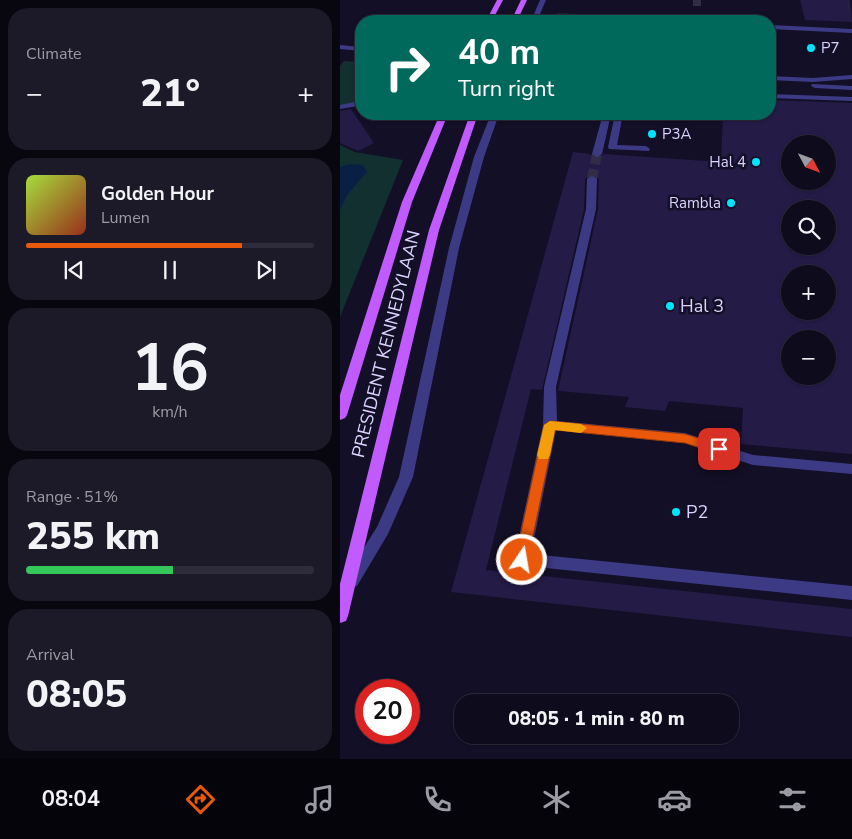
<!DOCTYPE html>
<meta charset="utf-8">
<style>
body{margin:0;font-family:"Nunito Sans",sans-serif;background:#1c1929;color:#f1f3f6;height:100vh;display:flex;flex-direction:column;font-size:19px;white-space:nowrap}
*{box-sizing:border-box;margin:0}
p{font-size:16px;color:#9b9ba3}
.icon{flex:none;width:28px;height:28px;fill:none;stroke:currentColor;stroke-width:2;stroke-linecap:round;stroke-linejoin:round}
.map{position:relative;flex:1;overflow:hidden}
.sheet{display:flex;flex-direction:column;gap:8px;padding:8px;background:#08060f;width:340px}
.sheet>*{flex:none}
.guide{position:absolute;left:15px;top:15px;width:421px;height:105px;border-radius:20px;box-shadow:0 1px 4px #0004,0 0 0 1px #2e2b3b;background:#00695c;color:#fff;overflow:hidden}
.needle{width:32px;rotate:131deg}
.tools{position:absolute;left:441px;top:135px;display:grid;gap:10px}
.tools a{display:grid;place-items:center;width:55px;height:55px;border-radius:50%;background:#0e0b1c;box-shadow:0 1px 4px #0004,0 0 0 1px #2e2b3b;font-size:25px}
.speed{position:absolute;left:15px;top:679px;display:flex;gap:10px;font-size:25px;font-weight:700;text-align:center}
.speed>*{display:grid;place-content:center;width:65px;height:65px;border-radius:50%;background:#0e0b1c;box-shadow:0 1px 4px #0004,0 0 0 1px #2e2b3b;line-height:1}
.speed .limit{border:8px solid #d22;background:#fff;color:#111}
.pin{position:absolute;display:grid;place-items:center;width:42px;height:42px;color:#fff;margin:-21px;border-radius:10px;box-shadow:0 2px 8px #0006}
.me{position:absolute;width:55px;margin:-28px;rotate:12deg;stroke-linejoin:round;filter:drop-shadow(0 0 4px #0008)}
.turn{display:flex;align-items:center;gap:18px;height:105px;padding:0 20px;font-size:22px}
.turn .icon{width:65px;height:65px;stroke-width:2.5}
.turn b{display:block;font-size:35px;line-height:42px}
.big{font-size:38px;font-weight:800;line-height:1.1}
.sheet .widget{flex:1;display:flex;flex-direction:column;justify-content:center;gap:8px;min-width:0;padding:0 18px;border-radius:20px;background:#1c1929}
.sheet .dial{align-items:center;gap:0}
.dial b{font-size:65px;line-height:1}
.song{display:flex;align-items:center;gap:15px}
.cover{width:60px;height:60px;border-radius:8px;background:linear-gradient(135deg,hsl(80 70% 55%),hsl(10 70% 35%))}
.played{height:5px;border-radius:2px;background:linear-gradient(90deg,#ea580c 75%,#2e2b3b 75%)}
.keys{display:flex;justify-content:space-around;direction:ltr}
.heat{display:flex;justify-content:space-between;align-items:center;font-size:28px;direction:ltr}
.charge{height:8px;border-radius:4px;background:linear-gradient(90deg,#34c759 51%,#2e2b3b 0)}
.trip{position:absolute;left:114px;top:694px;width:285px;height:50px;border-radius:20px;background:#0e0b1c;box-shadow:0 1px 4px #0004,0 0 0 1px #2e2b3b;font-weight:800;line-height:50px;text-align:center}
.dock{display:flex;height:80px;justify-content:space-around;align-items:center;background:#06040b;color:#9b9ba3}
.dock .icon{width:35px;height:35px}
.dock .selected{color:#ea580c}
.dock b{font-size:22px;color:#f1f3f6}
main{display:flex;flex:1;min-height:0}
.map>svg:first-child{display:block}
.green{fill:#12302f}
.water{fill:#0a1f44}
.building{fill:#241b47;fill-rule:evenodd}
.lines{fill:none;stroke-linecap:round;stroke-linejoin:round}
.minor-tunnel-far1{stroke:#312d47;stroke-width:8;stroke-dasharray:8 4;stroke-linecap:butt}
.minor-tunnel{stroke:#312d47;stroke-width:10;stroke-dasharray:10 5;stroke-linecap:butt}
.minor{fill:#3d3a85;fill-rule:evenodd}
.major{fill:#c25bff;fill-rule:evenodd}
.route{fill:#ea580c;stroke:#983908}
.slow{fill:#f59e0b}
.poi-dot{fill:#00e5ff;stroke:#130f26;stroke-width:2}
.labels{text-anchor:middle;stroke-width:5;stroke-linejoin:round;paint-order:stroke}
.far-poi-label{font-size:15px;fill:#d9d4ff;stroke:#130f26;text-anchor:start}
.poi-label{font-size:18px;fill:#d9d4ff;stroke:#130f26;text-anchor:start}
.street-label{font-size:18px;fill:#d9d4ff;stroke:#130f26}
</style>
<main>
<section class="sheet">
<div class="widget"><p>Climate</p>
<div class="heat"><a>−</a><b class="big">21°</b><a>+</a></div>
</div>
<div class="widget">
<div class="song"><i class="cover"></i><div><b>Golden Hour</b><p>Lumen</p></div></div>
<div class="played"></div>
<div class="keys"><svg class="icon" aria-label="previous" viewBox="0 0 24 24"><path d="M18 5L8 12l10 7zM5 5v14"/></svg><svg class="icon" aria-label="pause" viewBox="0 0 24 24"><path d="M8 5v14M16 5v14"/></svg><svg class="icon" aria-label="next" viewBox="0 0 24 24"><path d="M6 5l10 7-10 7zM19 5v14"/></svg></div>
</div>
<div class="widget dial"><b>16</b><p>km/h</p></div>
<div class="widget"><p>Range · 51%</p><b class="big">255 km</b><div class="charge"></div></div>
<div class="widget"><p>Arrival</p><b class="big">08:05</b></div>
</section>
<div class="map">
<svg width="512" height="759" viewBox="0 0 512 759">
<rect width="100%" height="100%" fill="#130f26"/>
<g class="green">
<path d="M217,13L279,16L277,21H214Z"/>
<path d="M4,61L21,62V102L0,107V66Z"/>
<path d="M0,145L15,152L63,160L0,317Z"/>
</g>
<path class="water" d="M10,164L23,165L27,172L8,194L0,210V167Z"/>
<g class="building">
<path d="M460,0H510L512,22L465,20Z"/>
<path d="M430,100L512,103V454L401,444L403,408L329,401L325,411L285,407L289,397L218,391L258,209L259,179L251,174L245,179L244,209L202,390L191,389L146,570L512,609V637L111,592L233,152L250,154L256,159L264,154L381,162L383,114H430ZM450,144H488V181H450ZM450,209H488V246H450ZM450,274H488V311H450ZM450,339H488V376H450Z"/>
<path d="M11,109L34,143L18,151L0,143V111Z"/>
</g>
<g class="lines">
<path class="minor-tunnel-far1" d="M357,0V6"/>
<path class="minor-tunnel" d="M252,179L257,154"/>
<g class="minor">
<path d="M200,0H206L197,21H191Z"/>
<path d="M430,25L512,29V33L430,29Z"/>
<path d="M0,45L21,47V51L0,49Z"/>
<path d="M512,75V79L473,82L430,80V76L473,78Z"/>
<path d="M472,84L512,86V90L475,88L471,86Z"/>
<path d="M430,94L512,97V101L430,98Z"/>
<path d="M15,102H18V106L0,109V105Z"/>
<path d="M151,114H159L144,157L119,248L73,477L48,534L17,586L11,588L5,586L3,581L37,527L59,477L109,248L134,157Z"/>
<path d="M263,114H271L262,154L257,157L252,154Z"/>
<path d="M275,114H283L277,145L306,146L310,149L309,151L269,149L268,147Z"/>
<path d="M252,176L257,179L256,209L216,387L217,421L345,433L413,455L512,464V474L413,465L345,443L216,430L191,554L512,586V600L177,565L174,560L203,425L204,387L246,209L247,179Z"/>
</g>
<g class="major">
<path d="M157,0H163L152,21H146Z"/>
<path d="M181,0H187L177,21H171Z"/>
<path d="M100,114H108L72,202L7,415L5,418L0,420V395L62,202Z"/>
<path d="M130,114H138L99,230L8,616L6,621L0,623V584L89,230Z"/>
</g>
</g>
<path class="route" d="M210,421L345,434L384,446L386,449L384,452L379,454L345,443L215,430L188,560L186,564L182,566L177,564L175,560L204,425Z"/>
<path class="slow" d="M210,421L241,424L247,428L241,433L215,430L210,455L208,459H199L197,455L204,425Z"/>
<g class="poi-dot">
<circle cx="471" cy="48" r="5"/>
<circle cx="312" cy="134" r="5"/>
<circle cx="416" cy="162" r="5"/>
<circle cx="391" cy="203" r="5"/>
<circle cx="330" cy="306" r="5"/>
<circle cx="336" cy="512" r="5"/>
</g>
<g class="labels">
<g class="far-poi-label">
<text x="481" y="53">P7</text>
<text x="322" y="139">P3A</text>
<text x="406" y="167" text-anchor="end">Hal 4</text>
<text x="381" y="208" text-anchor="end">Rambla</text>
</g>
<g class="poi-label">
<text x="340" y="312">Hal 3</text>
<text x="346" y="518">P2</text>
</g>
<g class="street-label">
<text transform="translate(46 344) rotate(-76)" y="6">PRESIDENT KENNEDYLAAN</text>
</g>
</g>
</svg>
<div class="tools">
<a><svg class="needle" viewBox="-14 -14 28 28"><path d="M0-13l5 13h-10z" fill="#e53935"/><path d="M0 13l5-13h-10z" fill="#9b9ba3"/></svg></a>
<a><svg class="icon" aria-label="search" viewBox="0 0 24 24"><circle cx="10" cy="10" r="6"/><path d="M15 15l6 6"/></svg></a>
<a>+</a>
<a>−</a>
</div>
<div class="speed"><div class="limit">20</div></div>
<div class="pin" style="left:379px;top:449px;background:#d93025"><svg class="icon" aria-label="arrive" viewBox="0 0 24 24"><path d="M6 21V4h12l-3 4 3 4H6"/></svg></div>
<svg class="me" style="left:182px;top:560px" viewBox="-20 -20 40 40"><circle r="17" fill="#ea580c" stroke="#fff" stroke-width="3"/><path d="M0-11L8 9 0 5-8 9z" fill="#fff"/></svg>
<div class="trip">08:05 · 1 min · 80 m</div>
<div class="guide">
<div class="turn"><svg class="icon" aria-label="right" viewBox="0 0 24 24"><path d="M7 20v-9h11M14 6l5 5-5 5"/></svg><div><b>40 m</b>Turn right</div></div>
</div>
</div>
</main>
<nav class="dock">
<b>08:04</b>
<svg class="icon selected" aria-label="directions" viewBox="0 0 24 24"><path d="M12 3l9 9-9 9-9-9zM9 14v-3h6M13 9l2 2-2 2"/></svg>
<svg class="icon" aria-label="music" viewBox="0 0 24 24"><path d="M9 18V5l10-2v13"/><circle cx="6" cy="18" r="3"/><circle cx="16" cy="16" r="3"/></svg>
<svg class="icon" aria-label="phone" viewBox="0 0 24 24"><path d="M5 4h4l2 5-3 2q2 4 5 5l2-3 5 2v4C11 20 4 13 5 4z"/></svg>
<svg class="icon" aria-label="climate" viewBox="0 0 24 24"><path d="M12 3v18M4 7l16 10M4 17L20 7"/></svg>
<svg class="icon" aria-label="car" viewBox="0 0 24 24"><path d="M5 17H2v-5l4-1 3-4h7l3 4 3 1v5h-3M9 17h6M6 11h13"/><circle cx="7" cy="17" r="2"/><circle cx="17" cy="17" r="2"/></svg>
<svg class="icon" aria-label="filters" viewBox="0 0 24 24"><path d="M4 7h16M4 17h16"/><circle cx="9" cy="7" r="2"/><circle cx="15" cy="17" r="2"/></svg>
</nav>
